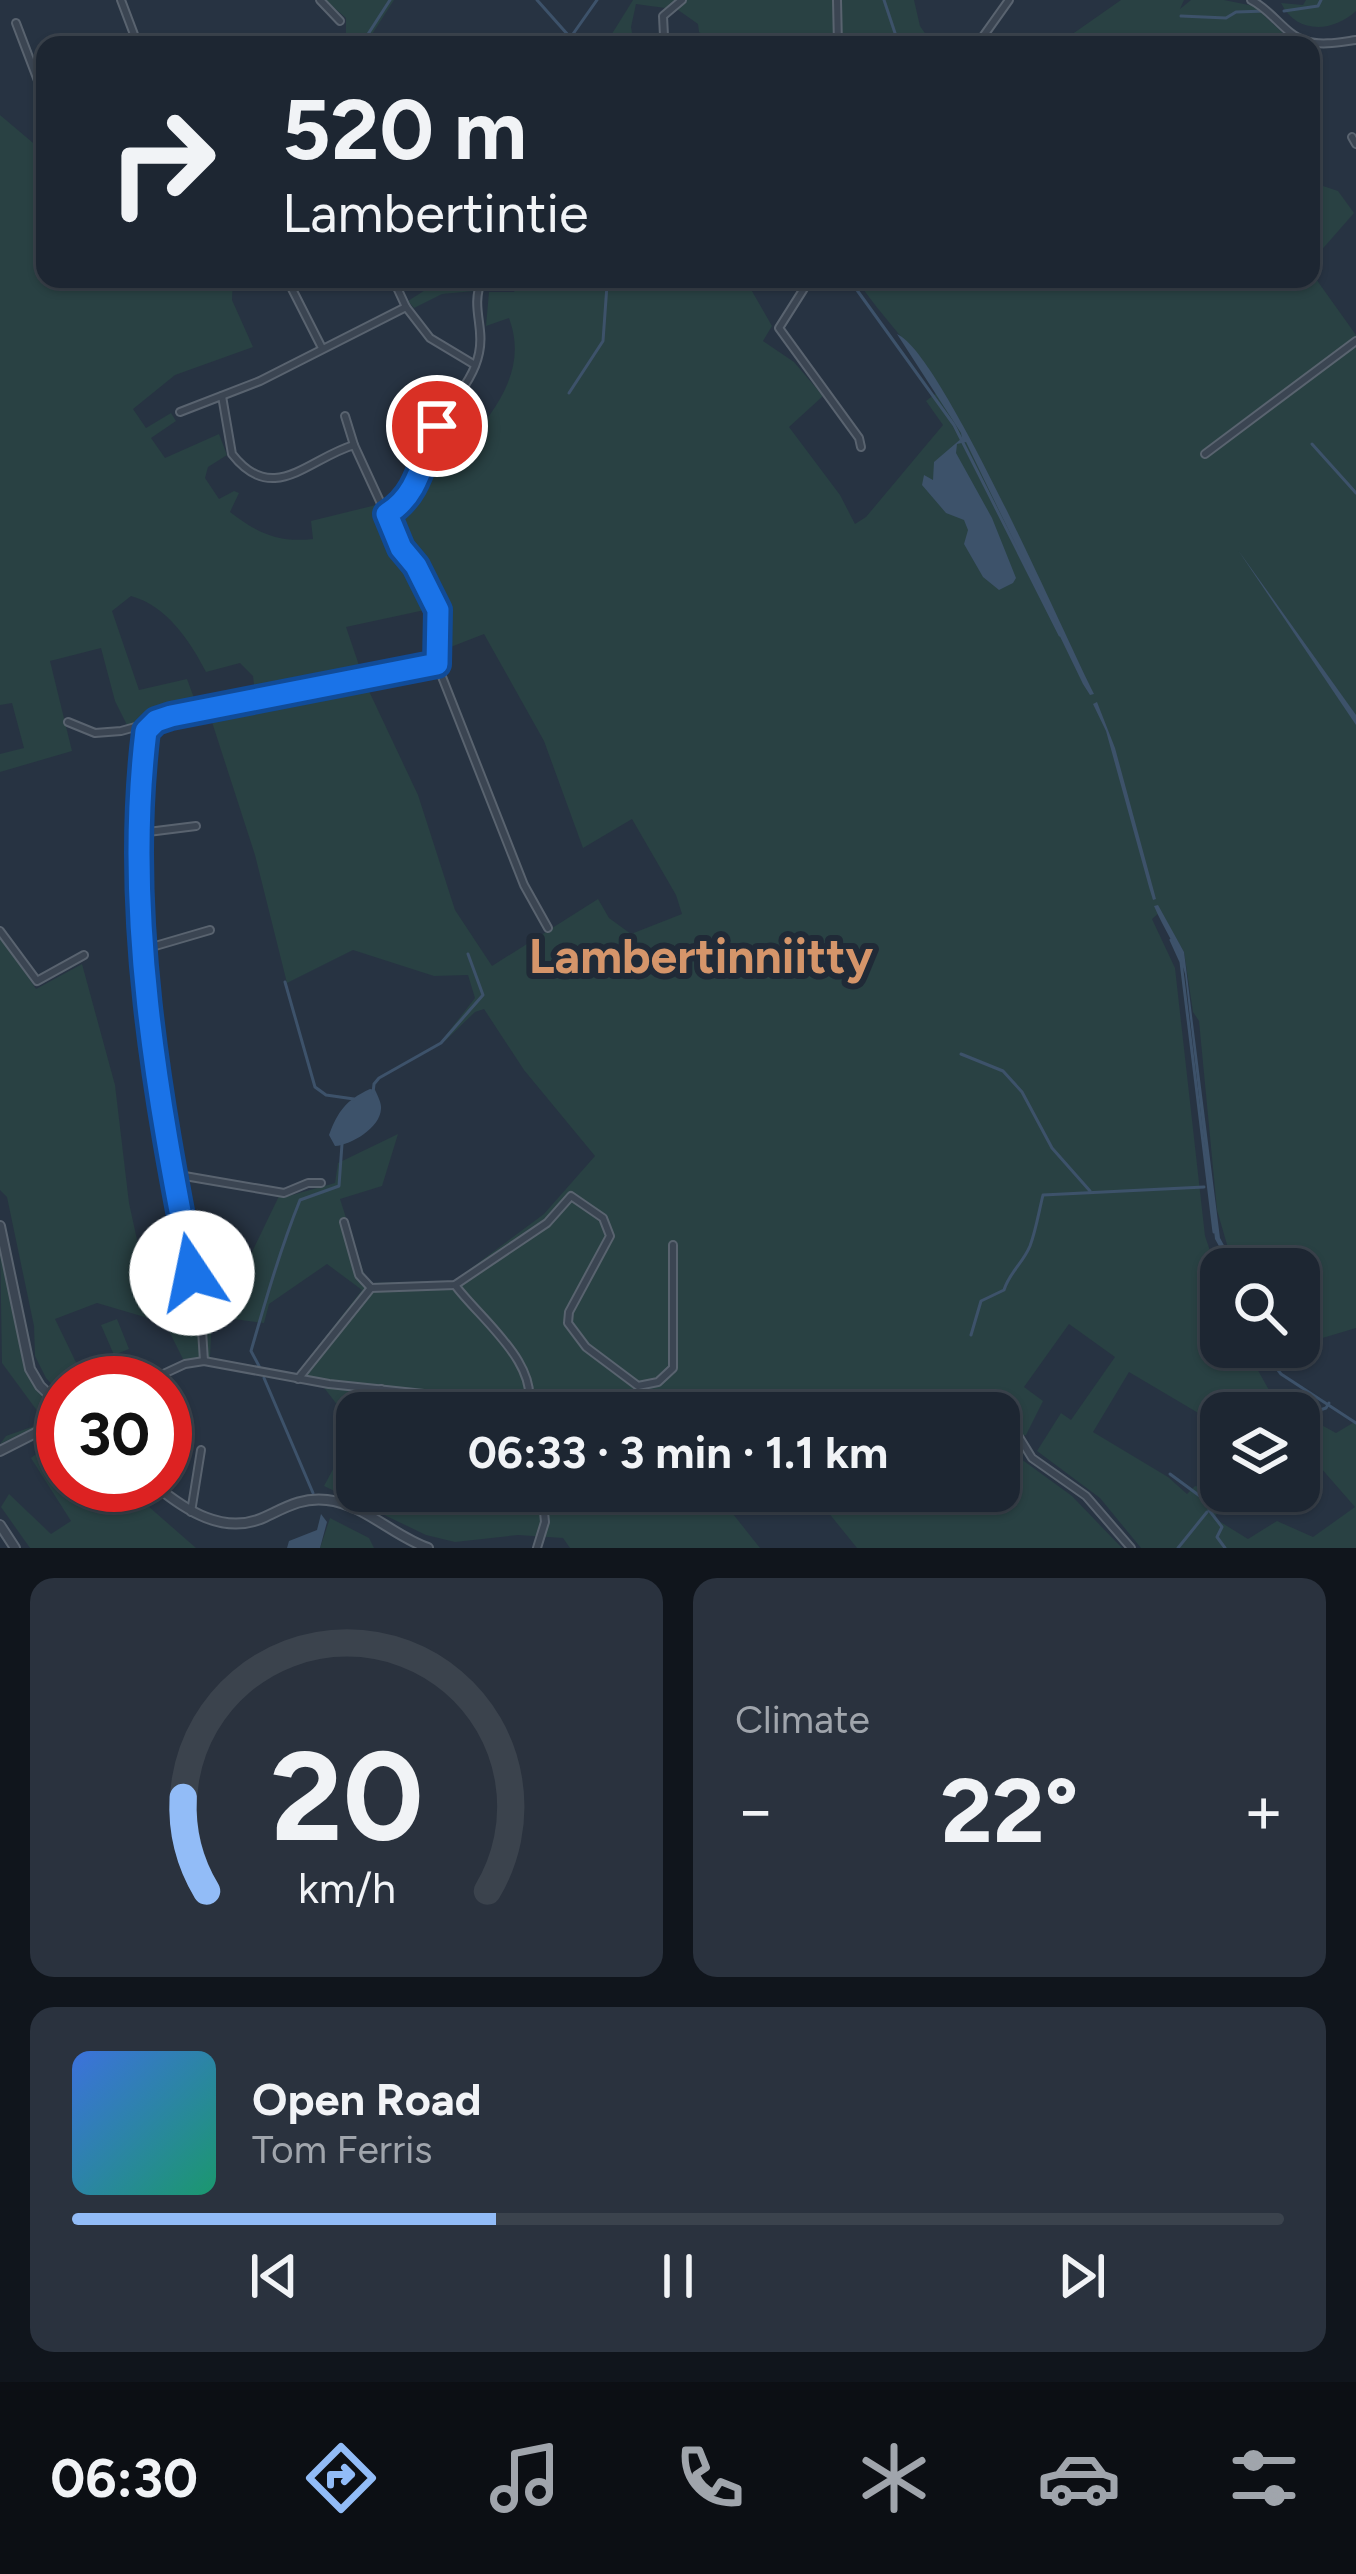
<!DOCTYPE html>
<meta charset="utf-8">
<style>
body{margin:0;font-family:Figtree,sans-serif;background:#2a323e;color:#f1f3f6;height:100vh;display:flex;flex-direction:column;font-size:45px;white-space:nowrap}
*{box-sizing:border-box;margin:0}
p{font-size:39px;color:#a0a5ac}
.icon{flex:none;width:66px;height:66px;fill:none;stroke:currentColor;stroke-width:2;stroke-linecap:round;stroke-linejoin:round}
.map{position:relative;height:1548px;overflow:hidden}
.side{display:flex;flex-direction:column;gap:30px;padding:30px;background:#10151c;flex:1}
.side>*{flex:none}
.guide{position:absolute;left:36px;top:36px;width:1284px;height:252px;border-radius:24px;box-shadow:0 3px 9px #0004,0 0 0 3px #3b434d;background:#1d2632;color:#f1f3f6;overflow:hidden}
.tools{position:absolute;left:1200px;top:1248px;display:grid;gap:24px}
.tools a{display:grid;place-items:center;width:120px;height:120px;border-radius:24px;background:#1d2632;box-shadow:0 3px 9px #0004,0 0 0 3px #3b434d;font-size:60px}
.speed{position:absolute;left:36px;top:1356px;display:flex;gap:24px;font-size:60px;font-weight:700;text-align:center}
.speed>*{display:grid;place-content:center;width:156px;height:156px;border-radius:50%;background:#1d2632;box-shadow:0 3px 9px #0004,0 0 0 3px #3b434d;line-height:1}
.speed .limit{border:18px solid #d22;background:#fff;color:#111}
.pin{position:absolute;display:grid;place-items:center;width:102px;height:102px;color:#fff;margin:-51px;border:6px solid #fff;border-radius:50%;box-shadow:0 3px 12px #0007}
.me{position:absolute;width:132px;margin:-66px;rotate:349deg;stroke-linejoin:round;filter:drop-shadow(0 0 9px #0008)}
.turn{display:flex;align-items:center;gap:42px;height:252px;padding:0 48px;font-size:54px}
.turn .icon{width:156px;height:156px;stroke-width:2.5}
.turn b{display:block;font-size:84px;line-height:102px}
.big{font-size:90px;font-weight:700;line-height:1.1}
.side .widget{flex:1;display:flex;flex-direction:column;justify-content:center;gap:18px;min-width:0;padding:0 42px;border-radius:24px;background:#2a323e}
.side .dial{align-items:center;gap:0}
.dial svg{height:312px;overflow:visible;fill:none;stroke:#3b434d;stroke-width:7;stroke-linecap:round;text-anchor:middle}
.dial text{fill:#f1f3f6;stroke:none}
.song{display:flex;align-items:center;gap:36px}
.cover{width:144px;height:144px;border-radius:18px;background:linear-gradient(135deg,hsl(220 70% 55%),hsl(160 70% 35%))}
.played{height:12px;border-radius:6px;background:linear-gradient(90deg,#92bcf7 35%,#3b434d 35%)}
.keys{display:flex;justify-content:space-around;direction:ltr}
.heat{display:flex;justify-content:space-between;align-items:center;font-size:66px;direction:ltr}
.side .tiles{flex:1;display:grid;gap:30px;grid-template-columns:1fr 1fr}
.widget:last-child{grid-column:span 2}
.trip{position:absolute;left:336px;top:1392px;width:684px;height:120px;border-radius:24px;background:#1d2632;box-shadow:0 3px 9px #0004,0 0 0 3px #3b434d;font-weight:700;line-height:120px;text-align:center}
.tab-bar{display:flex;height:192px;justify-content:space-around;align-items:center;background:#0c0f14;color:#a0a5ac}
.tab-bar .icon{width:84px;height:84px}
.tab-bar .on{color:#92bcf7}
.tab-bar b{font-size:54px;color:#f1f3f6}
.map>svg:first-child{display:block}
.green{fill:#294143;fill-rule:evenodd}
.water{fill:#3d526a}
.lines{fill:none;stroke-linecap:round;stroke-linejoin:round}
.stream{stroke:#3d526a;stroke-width:3}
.minor-casing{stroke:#59636f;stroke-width:10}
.tertiary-casing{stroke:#59636f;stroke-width:12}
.minor{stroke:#3b4552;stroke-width:6}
.tertiary{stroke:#3b4552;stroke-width:8}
.route-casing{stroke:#114b97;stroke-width:30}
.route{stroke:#1a73e8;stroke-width:21}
.labels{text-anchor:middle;stroke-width:12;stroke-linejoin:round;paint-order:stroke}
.neighbourhood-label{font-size:48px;font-weight:bold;fill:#d5956a;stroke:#202a37}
</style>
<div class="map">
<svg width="1356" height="1548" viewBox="0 0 1356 1548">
<rect width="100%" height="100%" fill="#273342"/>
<g class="green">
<path d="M325,0H394L365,45H341L337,40L346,33V18Z"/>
<path d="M633,0H914L920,26L933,45H715L699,32L698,24L671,5L665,8L636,4L631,27L634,45H605Z"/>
<path d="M1121,0H1184L1180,9L1191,0H1224L1254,6L1287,37L1289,45H1037L1061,42Z"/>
<path d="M1306,0H1356V11C1332,33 1296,34 1281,3L1303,5Z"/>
<path d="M0,115L45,153V279H233L232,300L253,347L175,375L133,409L146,428L171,413L176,421L151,438L165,458L219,434L227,455L208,467L205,478L219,499L234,491L239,493L230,512C257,533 279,543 313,539L311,521L380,504L399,551L412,565L434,608L346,627L363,677L255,694L253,676L240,663L206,672C190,641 167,606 131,596L112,611L139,690L187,679L197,706L127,725L115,701L101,648L50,661L72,751L0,772V754L24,748L12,703L0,705Z"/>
<path d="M1311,182L1338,191L1354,213L1311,262Z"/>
<path d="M1311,272L1356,335V1328L1299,1345V1269H1239L1230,1255L1217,1210L1199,1021L1193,1012L1184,952L1160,912L1152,919L1175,968L1205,1236L1221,1283V1347H1245L1274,1399L1336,1433L1356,1421V1548H1141L1100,1498L1037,1451L1061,1413L1071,1420L1115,1357L1069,1324L1024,1387L1043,1401L1026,1435L999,1444V1413H357V1491H761L733,1514L760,1548H570L563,1538L518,1535L455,1542L426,1535L324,1486L355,1428L322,1385L295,1376L362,1290L327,1264L269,1304L264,1323L212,1316L210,1358L184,1361L165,1323L97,1303L55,1319L86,1383H63V1396L46,1378L35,1356L34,1326L7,1197L0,1190V936L36,989L82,964L115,1085L129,1203L141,1258L182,1248L187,1274H209L238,1265L221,1267L220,1260L240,1255L242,1261L252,1252L280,1194L285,1197L335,1183L338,1163L398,1134L382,1186L340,1199L367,1283L454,1281L544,1214L595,1156L524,1070L484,1009L475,1012L445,1041L443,1039L475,998L468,975L434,976L353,950L287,983L255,855L211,719L172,726V721L368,689L418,795L455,910L492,966L598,899L609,918L631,934L682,914L676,895L632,819L583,848L544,741L484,634L443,650L441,607L395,514C431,490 431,449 454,415L475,434C503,400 526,363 509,318L486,326L489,292H514L519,279H745L772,326L763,341L794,362L823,396L789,427L840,495L855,524L866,517L943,425L926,401L940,390L937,384C912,346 881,316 856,279H1311ZM1129,1372L1205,1417L1219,1389L1246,1413H1299V1457L1306,1451L1355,1507L1313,1537L1277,1521L1248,1539L1214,1518L1232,1491H1221V1483L1216,1489L1195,1486L1187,1494L1168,1477L1093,1432Z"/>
<path d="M425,279H477L474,291L442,294L414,308L408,301L430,287Z"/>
<path d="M0,1241L26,1370L60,1415L0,1444L6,1436L40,1424L41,1416L2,1363Z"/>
<path d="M117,1319L129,1349L114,1355L101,1325Z"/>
<path d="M63,1433V1485H124L196,1548H30L1,1507L9,1494L51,1534L71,1521L31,1458Z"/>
<path d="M1017,1456L1072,1496L1122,1548H857L811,1491H999V1463Z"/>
<path d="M330,1518L369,1538L374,1548H320Z"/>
</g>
<g class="water">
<path d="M897,334C942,353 1064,635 1094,694L1090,695L1083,684L966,442L957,444L956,453L992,518L1016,578L1013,583L999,590L983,577L964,544L968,530L964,520L946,513L922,485L924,475L933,480L934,462L962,438L961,433Z"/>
<path d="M1238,550L1356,715V725Z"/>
<path d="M1097,702L1115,748L1156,899L1153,900L1149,887L1106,731L1093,704Z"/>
<path d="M1158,905L1184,952L1220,1238L1237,1269H1232L1215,1239L1185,974C1179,949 1164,930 1154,906Z"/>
<path d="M370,1089L375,1090C377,1094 382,1104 381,1109C380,1128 351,1145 335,1146L329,1135C338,1111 346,1100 370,1089Z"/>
<path d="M321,1514L327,1522L320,1548H287L289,1541L317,1530Z"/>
</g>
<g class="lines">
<g class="stream">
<path d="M537,0L577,45"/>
<path d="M884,0L899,45"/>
<path d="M1284,11L1318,6L1321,0"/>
<path d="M1181,16L1226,18L1236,12L1266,11"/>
<path d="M573,34L597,0"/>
<path d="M361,45L390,0"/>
<path d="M849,279L954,425L1060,635"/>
<path d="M569,393L603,341L607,285"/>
<path d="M1312,444L1356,493"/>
<path d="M1171,940L1181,962L1214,1232"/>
<path d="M285,982L315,1087L326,1095L354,1099"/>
<path d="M961,1054L1003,1071L1022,1092L1052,1148L1090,1191"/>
<path d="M373,1093L374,1084L379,1078L441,1043L483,995L468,954"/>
<path d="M971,1335L981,1301L1004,1290C1009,1273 1023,1263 1030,1246C1036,1230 1039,1211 1043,1195L1204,1187"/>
<path d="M1260,1347L1281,1374L1356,1423"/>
<path d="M259,1366L251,1351C266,1299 280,1250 300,1200L339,1186L342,1144"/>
<path d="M264,1378L313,1493"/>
<path d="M1299,1417L1326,1408L1329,1403"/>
<path d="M1170,1474L1212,1505"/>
<path d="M1223,1491L1209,1510L1222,1527L1217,1537L1225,1548"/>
<path d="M1178,1548L1207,1512"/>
</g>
<defs>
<g id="minor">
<path d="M121,0L138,45"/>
<path d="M320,0L340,21"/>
<path d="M837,0L838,45"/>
<path d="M1251,0C1272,10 1285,35 1306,41C1321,46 1341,42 1356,40"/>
<path d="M16,23L45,99"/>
<path d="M670,45L664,36L663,16L682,0"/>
<path d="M977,45L1009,0"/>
<path d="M1352,137L1356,144"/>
<path d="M287,279L322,348"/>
<path d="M393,279L406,307"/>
<path d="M810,279L779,328L859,438L861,447"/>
<path d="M222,396L232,454C273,507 309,458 354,445L401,547L416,566L438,611L437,664L524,885L548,928"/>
<path d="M180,412L260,381L406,307L430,338L475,365"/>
<path d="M345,416L354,445"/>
<path d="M1205,454L1356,341"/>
<path d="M387,514C421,493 418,457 437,426C451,401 473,382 479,353C485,326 470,308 482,279"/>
<path d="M68,722L95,733L121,731L196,710L437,664"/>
<path d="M150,725L145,744L139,864L153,1034L161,1111L201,1315L204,1361"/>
<path d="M140,833L196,826"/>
<path d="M0,931L37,981L84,955"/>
<path d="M145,949L210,930"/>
<path d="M173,1174L284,1193L308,1183H321"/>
<path d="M344,1222L359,1275L371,1288L455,1285L547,1223L571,1196L603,1218L610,1236L569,1312L568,1323L586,1347L638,1386L658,1382L673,1368V1245"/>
<path d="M455,1285C479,1318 545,1367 526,1413"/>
<path d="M298,1379L371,1288"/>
<path d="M144,1383L185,1364L204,1361L329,1384L481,1400L514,1413"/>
<path d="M378,1413L381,1389"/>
<path d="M1016,1432L1032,1458L1086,1496L1131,1548"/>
<path d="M191,1512L201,1450"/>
<path d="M537,1548L545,1522L542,1491"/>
</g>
<g id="tertiary">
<path d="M0,1226L30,1369L40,1386L63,1408"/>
<path d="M0,1451L63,1419"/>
<path d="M155,1485C185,1510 224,1536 265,1517C286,1507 303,1497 327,1500C364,1504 393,1536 428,1548"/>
<path d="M0,1525L15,1548"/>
</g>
</defs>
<use href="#minor" class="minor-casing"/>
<use href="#tertiary" class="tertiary-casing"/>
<use href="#minor" class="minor"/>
<use href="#tertiary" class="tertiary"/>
</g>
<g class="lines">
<defs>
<path id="route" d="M192,1273C157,1096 124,912 146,731L156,721L171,716L437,664L438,610L416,566L401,548L387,514C420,494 422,458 437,426"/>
</defs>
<use href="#route" class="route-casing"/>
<use href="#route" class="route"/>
</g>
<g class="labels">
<g class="neighbourhood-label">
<text x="701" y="973">Lambertinniitty</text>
</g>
</g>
</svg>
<div class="tools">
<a><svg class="icon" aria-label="search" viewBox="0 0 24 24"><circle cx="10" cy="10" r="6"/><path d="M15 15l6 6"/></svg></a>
<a><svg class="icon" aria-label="layers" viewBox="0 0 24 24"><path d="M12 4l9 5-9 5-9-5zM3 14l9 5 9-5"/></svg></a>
</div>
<div class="speed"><div class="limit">30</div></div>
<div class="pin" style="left:437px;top:426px;background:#d93025"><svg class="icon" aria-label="arrive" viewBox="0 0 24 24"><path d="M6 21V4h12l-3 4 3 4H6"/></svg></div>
<svg class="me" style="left:192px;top:1273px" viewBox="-20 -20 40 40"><circle r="19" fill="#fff"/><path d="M0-13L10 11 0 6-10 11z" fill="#1a73e8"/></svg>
<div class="trip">06:33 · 3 min · 1.1 km</div>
<div class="guide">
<div class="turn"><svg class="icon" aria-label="right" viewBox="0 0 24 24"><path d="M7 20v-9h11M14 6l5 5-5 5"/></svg><div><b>520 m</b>Lambertintie</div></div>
</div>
</div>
<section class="side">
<div class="tiles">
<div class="widget dial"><svg viewBox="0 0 100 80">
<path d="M14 69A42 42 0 1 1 86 69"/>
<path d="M14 69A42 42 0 0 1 8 45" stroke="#92bcf7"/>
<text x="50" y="56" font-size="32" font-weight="700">20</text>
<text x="50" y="72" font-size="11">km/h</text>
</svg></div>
<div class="widget"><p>Climate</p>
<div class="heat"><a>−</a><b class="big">22°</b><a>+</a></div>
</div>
<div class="widget">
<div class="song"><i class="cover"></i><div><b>Open Road</b><p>Tom Ferris</p></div></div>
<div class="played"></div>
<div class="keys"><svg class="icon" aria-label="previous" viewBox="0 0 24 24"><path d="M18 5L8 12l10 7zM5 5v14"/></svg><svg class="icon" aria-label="pause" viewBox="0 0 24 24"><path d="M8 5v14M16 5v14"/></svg><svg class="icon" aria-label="next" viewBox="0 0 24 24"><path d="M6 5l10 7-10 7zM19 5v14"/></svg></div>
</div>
</div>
</section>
<nav class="tab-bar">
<b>06:30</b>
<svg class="icon on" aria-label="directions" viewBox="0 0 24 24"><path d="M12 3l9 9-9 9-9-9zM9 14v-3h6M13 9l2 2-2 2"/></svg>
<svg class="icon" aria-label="music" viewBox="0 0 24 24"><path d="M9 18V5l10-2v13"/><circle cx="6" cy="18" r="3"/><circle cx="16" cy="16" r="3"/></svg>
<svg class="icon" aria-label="phone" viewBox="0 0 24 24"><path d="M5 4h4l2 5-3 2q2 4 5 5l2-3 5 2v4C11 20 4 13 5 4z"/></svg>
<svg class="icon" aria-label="climate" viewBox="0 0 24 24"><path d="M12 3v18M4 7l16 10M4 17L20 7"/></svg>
<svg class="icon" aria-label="car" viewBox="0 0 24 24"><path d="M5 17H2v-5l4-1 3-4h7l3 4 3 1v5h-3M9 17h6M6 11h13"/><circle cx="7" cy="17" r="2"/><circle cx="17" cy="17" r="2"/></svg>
<svg class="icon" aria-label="filters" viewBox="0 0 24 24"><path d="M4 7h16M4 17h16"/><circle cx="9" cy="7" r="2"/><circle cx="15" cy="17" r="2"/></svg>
</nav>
